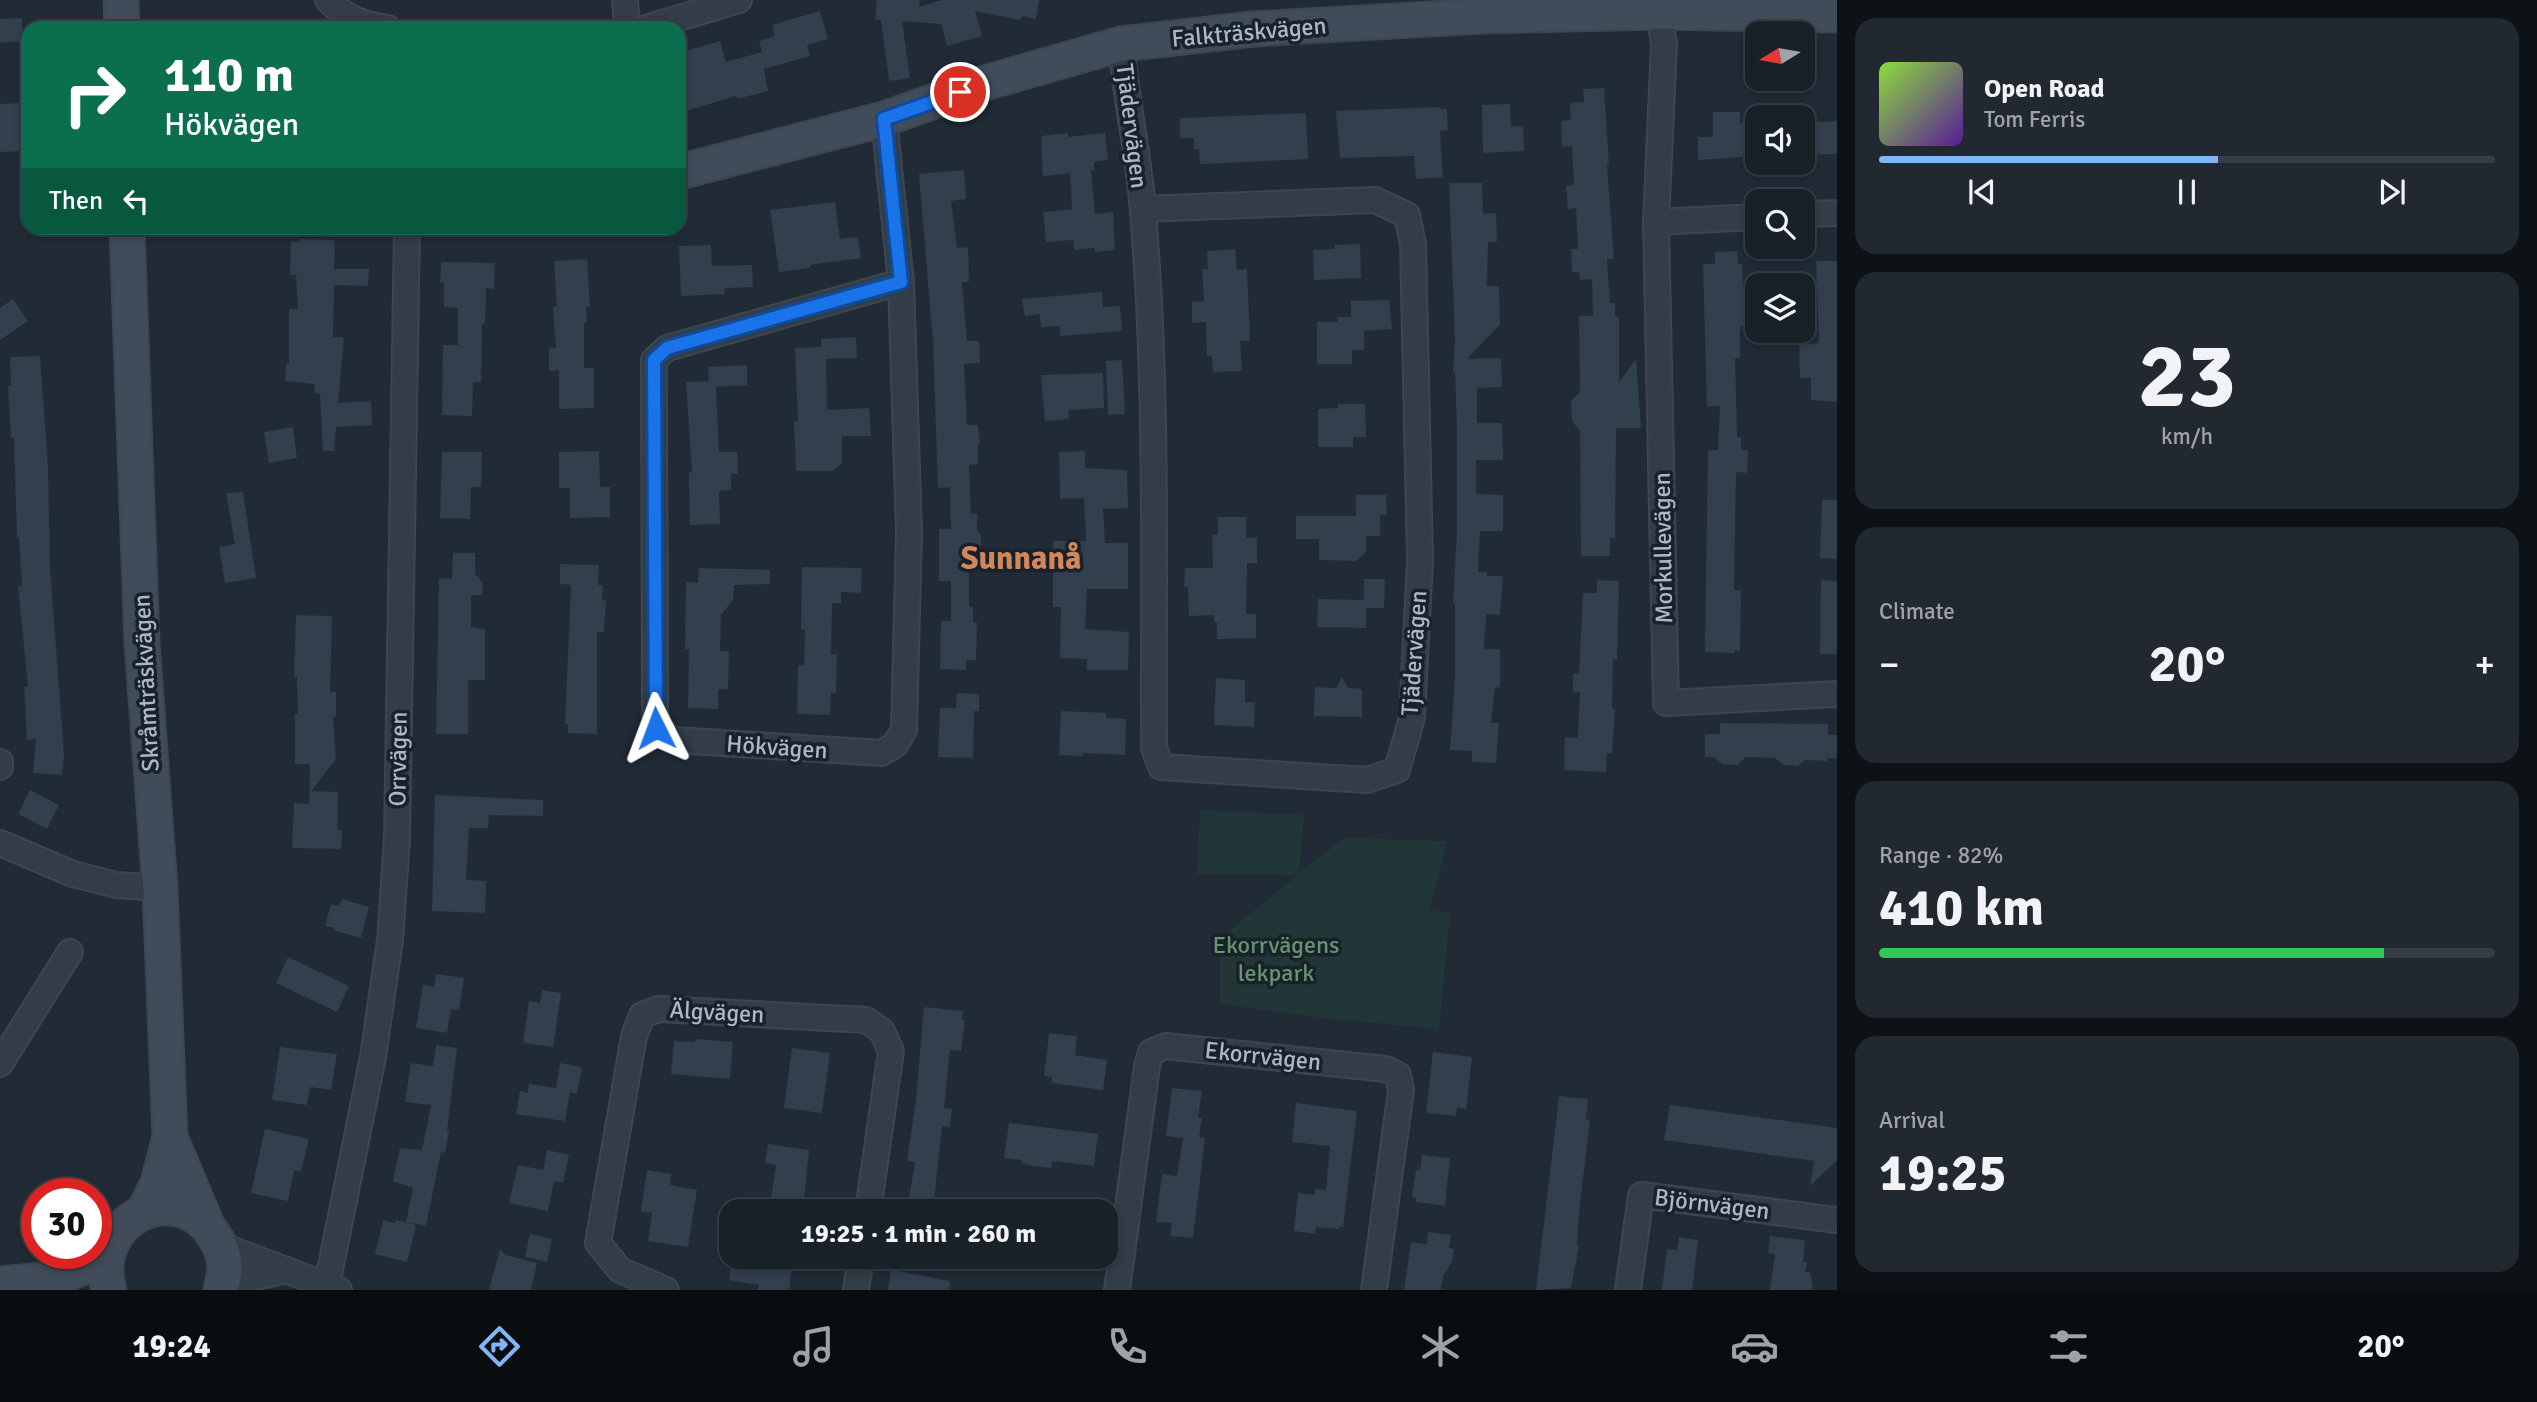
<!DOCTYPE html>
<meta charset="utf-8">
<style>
body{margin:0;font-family:Signika,sans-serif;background:#212830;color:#f1f3f6;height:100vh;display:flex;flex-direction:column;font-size:26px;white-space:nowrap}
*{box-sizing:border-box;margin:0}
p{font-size:23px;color:#9fa3a8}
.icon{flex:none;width:38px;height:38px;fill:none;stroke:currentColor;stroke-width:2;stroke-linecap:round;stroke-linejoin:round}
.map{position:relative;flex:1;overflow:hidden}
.sheet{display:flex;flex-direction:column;gap:18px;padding:18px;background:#0d1216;width:700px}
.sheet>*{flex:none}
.guide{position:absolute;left:21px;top:21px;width:665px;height:214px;border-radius:21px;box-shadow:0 4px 10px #0003,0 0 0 2px #363e45;background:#0b6e4f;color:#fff;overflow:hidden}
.needle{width:46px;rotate:259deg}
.tools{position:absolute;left:1745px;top:21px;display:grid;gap:14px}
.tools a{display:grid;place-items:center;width:70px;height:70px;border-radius:14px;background:#182028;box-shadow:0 4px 10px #0003,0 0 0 2px #363e45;font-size:35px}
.speed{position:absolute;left:21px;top:1178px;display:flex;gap:14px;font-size:35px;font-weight:700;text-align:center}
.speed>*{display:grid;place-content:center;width:91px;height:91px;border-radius:50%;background:#182028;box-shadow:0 4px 10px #0003,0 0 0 2px #363e45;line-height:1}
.speed .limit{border:10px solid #d22;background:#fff;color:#111}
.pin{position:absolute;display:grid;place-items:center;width:60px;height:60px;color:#fff;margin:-30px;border:4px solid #fff;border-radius:50%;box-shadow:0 2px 7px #0007}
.me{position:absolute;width:77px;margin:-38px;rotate:357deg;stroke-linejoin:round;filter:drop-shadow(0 0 5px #0008)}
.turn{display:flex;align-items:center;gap:24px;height:147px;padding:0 28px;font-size:32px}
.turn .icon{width:91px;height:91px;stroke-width:2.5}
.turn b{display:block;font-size:49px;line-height:60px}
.then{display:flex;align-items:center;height:66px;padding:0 28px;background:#0003;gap:14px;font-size:26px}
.big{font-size:52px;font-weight:700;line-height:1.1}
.sheet .widget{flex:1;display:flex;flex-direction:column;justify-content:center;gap:10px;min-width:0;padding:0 24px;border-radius:21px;background:#212830}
.sheet .dial{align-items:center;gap:0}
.dial b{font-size:91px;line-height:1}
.song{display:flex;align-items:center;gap:21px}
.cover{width:84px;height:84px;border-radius:10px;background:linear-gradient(135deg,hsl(90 70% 55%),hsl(270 70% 35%))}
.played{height:7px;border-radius:4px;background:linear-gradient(90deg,#80b6f6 55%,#363e45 55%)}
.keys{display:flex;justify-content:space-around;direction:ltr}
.heat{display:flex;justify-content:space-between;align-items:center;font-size:38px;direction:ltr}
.charge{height:10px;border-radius:5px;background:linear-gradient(90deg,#34c759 82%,#363e45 0)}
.trip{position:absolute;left:719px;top:1199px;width:399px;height:70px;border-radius:21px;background:#182028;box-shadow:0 4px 10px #0003,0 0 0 2px #363e45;font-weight:700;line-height:70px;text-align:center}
.tab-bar{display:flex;height:112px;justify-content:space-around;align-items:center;background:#0a0d10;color:#9fa3a8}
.tab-bar .icon{width:49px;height:49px}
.tab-bar .on{color:#80b6f6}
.tab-bar b{font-size:32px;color:#f1f3f6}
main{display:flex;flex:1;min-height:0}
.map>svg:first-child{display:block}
.green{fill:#223637}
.building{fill:#323f4d}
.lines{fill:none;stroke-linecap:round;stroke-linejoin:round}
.street-casing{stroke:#3d4650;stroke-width:28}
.secondary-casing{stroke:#3d4650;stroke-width:37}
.street{stroke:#333d47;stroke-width:24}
.secondary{stroke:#414c5a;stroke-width:33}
.route-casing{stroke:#114b97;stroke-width:18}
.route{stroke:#1a73e8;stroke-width:12}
.labels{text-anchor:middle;stroke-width:7;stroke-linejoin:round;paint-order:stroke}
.street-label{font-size:24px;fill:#adb8c4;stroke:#19222b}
.park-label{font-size:24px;fill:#65946d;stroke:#19222b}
.district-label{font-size:32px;font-weight:bold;fill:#d1865b;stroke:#19222b}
</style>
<main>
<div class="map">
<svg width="1837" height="1290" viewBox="0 0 1837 1290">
<rect width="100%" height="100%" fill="#202b36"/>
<path class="green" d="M1200,810L1304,815L1299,873L1344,838L1448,841L1429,910L1450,913L1439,1029L1321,1018L1220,1004V938L1298,875L1197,874Z"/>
<g class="building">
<path d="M877,0H920L919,7L942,0H1039L1036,19L1022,16L1021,20L975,11L982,36L947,46L941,24L902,21L910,78L889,81L881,20L875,19Z"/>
<path d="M820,11L828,39L807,45L810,56L764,69L768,91L737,99L736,96L679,113V53L720,41L726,62L762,52L759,41L775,36L772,25Z"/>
<path d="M22,18L23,41L0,43V19Z"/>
<path d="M1604,88L1609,165H1607L1614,259H1607L1610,303H1615V317H1619V382L1636,359L1641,428H1616L1615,538H1610V556H1581L1580,431L1572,421L1571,401L1580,392L1579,316H1593L1592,279L1580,280L1579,272H1572L1571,249H1578L1576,208L1568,209L1566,186L1574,185L1572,146L1562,147L1561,121L1571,120L1570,103L1584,102L1583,89Z"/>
<path d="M19,103V105H24L25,126H19L21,151L0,152V104Z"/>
<path d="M1510,104L1511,127L1523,126L1524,151L1483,153L1482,105Z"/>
<path d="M1440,107V109H1447L1448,130L1440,131L1443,177L1416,179L1414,156L1340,158L1336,111Z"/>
<path d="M1802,110L1817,122L1837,121V154L1802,155Z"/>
<path d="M1713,112H1740V123H1757V156L1698,160V137H1713Z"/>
<path d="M1306,113L1308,159L1200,164L1199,149H1194V138H1180V118Z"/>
<path d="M1068,133V137L1105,133L1108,160L1094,162V170H1091L1095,214L1113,212L1115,250L1095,252L1094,248L1074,250L1073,240L1046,242L1043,212L1072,209L1070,173L1043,176L1041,136Z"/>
<path d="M964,170L966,199L951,201L957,248L968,247L969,282H962L967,341H979L980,363L964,364L967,425H978L980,444H978V464L969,465L971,514H977V531L981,534V555L969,568V607H973V622H977L976,660H966V670L940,669L941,621H951V581H939V529H951L950,487L938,488L933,342L919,174Z"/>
<path d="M1449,183H1482L1483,214L1496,213L1497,242H1488L1487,286H1499L1500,324L1467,359L1501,358L1502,387L1477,388V423H1502L1503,460H1476V494L1503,495V531H1480L1478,572H1487V576H1503L1500,615L1486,614L1484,649H1500V688L1495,687L1491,723H1499L1496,763L1472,762V751L1450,750L1455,677V603H1453L1457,531V432L1455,372L1453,374L1455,339Z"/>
<path d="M835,202L840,239L858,237L861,258L810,265V268L779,272L770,210Z"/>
<path d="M299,239L335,240L334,269H369L368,286L334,285L333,337H344L338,403L371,401L372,425L336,427L334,451H323L320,394L314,393L315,384L285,381L286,363L289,364V309H298L296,275H290L291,242H299Z"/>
<path d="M1360,244L1361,278L1314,280L1313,250L1335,249V245Z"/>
<path d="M711,245L712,266L752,265L753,287L724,288L725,294L681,296L679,246Z"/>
<path d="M1235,249L1237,270L1247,269L1250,341H1240L1242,371L1213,372L1212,356L1207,357L1206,322L1192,323V302L1204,301L1202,269H1208L1207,251Z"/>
<path d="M1737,251L1738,264H1742L1744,325L1740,326V358H1735L1737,437H1741V450H1748L1747,473L1736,472L1734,590H1741L1740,651L1735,650V653L1705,652L1708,450H1718L1720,406H1707L1703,264H1715V252Z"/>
<path d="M587,259L590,307H586L587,322L584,323V368H594V408L559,409V370L549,371V348H556L553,307H557L554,261Z"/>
<path d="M1816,261H1837V402L1811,400V378H1800L1799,344L1819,343Z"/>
<path d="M441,262L495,263L494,289L486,288L485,324H482L481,382H473L472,416L442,415L443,345H458V308L444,307V282H440Z"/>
<path d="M1102,292L1103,307L1120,306L1122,331L1060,336V326L1041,327L1040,314L1025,316L1022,299Z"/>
<path d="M13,299L28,321L0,340V308Z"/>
<path d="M1389,300L1392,329L1364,331V350H1352V364H1317V322H1338V317H1351V301Z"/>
<path d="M856,337L857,358L826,359L827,410L869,408L871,436H842V463L833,471H796L794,421H798L795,348L821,347V339Z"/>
<path d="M40,356L48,467L50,567L64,755L62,775L33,773L36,739L27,740L24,687H28L18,586H22L19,537H17L14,437L11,438L8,386H11L10,357Z"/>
<path d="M1122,360L1125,414L1108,415L1106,361Z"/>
<path d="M747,365V385L716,387L719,452H737L738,474H731V490L719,491L720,524L690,525L689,472H692L686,382L709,381L708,367Z"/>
<path d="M1103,373L1104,408L1068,410L1069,419L1045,421L1041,375Z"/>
<path d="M1338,404H1365L1366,437H1353V447H1318V409L1338,408Z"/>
<path d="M293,427L297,458L269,463L264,432Z"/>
<path d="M599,451L600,487H610V517L570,518V488H559V452Z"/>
<path d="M1085,451V468L1127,470L1128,508L1103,509L1105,543H1128V589H1087L1085,629L1129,632L1128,670H1087V659L1060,658L1061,607H1053V541H1086L1084,498L1060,499L1059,452Z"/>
<path d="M442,452H482L481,487H471L470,519L440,518Z"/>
<path d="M243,492L256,578L225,583L219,547L235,544L226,493Z"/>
<path d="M1356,495H1386L1387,515H1380V536H1366V552L1356,561L1319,560V539H1296V516H1356Z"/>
<path d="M1822,500H1837V559L1820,558Z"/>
<path d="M1218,517H1246V538L1257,537V563H1247L1246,614H1256V638L1217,639V622H1214V615L1189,616L1188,587H1184L1185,568H1213L1212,535H1218Z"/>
<path d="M453,553H475V574L483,583L482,595H471V627L485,629V680H468V734H436L439,578L452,579Z"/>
<path d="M560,564L599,565L598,585H603L602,600L606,601L604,632H597V734L568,733V724H565L571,585L560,584Z"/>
<path d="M802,567L862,568L861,593L841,592V603H832L831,654H837L836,693H831L830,715L797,714L798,665H804L805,630H801Z"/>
<path d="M699,568L770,570V584L734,585L733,600L721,615L720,651H729L728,689H718V709L688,708L689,649H685L686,582L698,583Z"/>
<path d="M1364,579H1385L1384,608H1366V628L1317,627L1318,599L1364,600Z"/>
<path d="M1597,580L1619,581L1617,660L1613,659L1612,709H1615L1612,753H1607L1606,772L1564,770L1565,737L1578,738L1580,692H1573V674H1579L1583,593H1597Z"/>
<path d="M1821,580L1837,581V654H1820Z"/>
<path d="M296,615L332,616L330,692H336V717H333L336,759L311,791L338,792L337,830H342L341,849L292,848L294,803L309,804L310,764H295V714H298L297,677H294Z"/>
<path d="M1342,677L1348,688L1362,689V717L1314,716L1315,687L1336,688Z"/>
<path d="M1216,678L1245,680V702H1255L1254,727L1214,725Z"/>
<path d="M957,693L979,694V711H974L973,758L938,757L940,708H956Z"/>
<path d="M1061,711L1106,713V718L1126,719L1125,755L1083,753V756L1059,755Z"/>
<path d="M1720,723L1828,724V735H1837V758H1827L1828,761L1805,760L1798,766L1784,765L1775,758L1746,757L1737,765L1722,764L1714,757H1705V734H1720Z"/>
<path d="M30,790L59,805L47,829L18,814Z"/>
<path d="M435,795L543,800V816L489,815L488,828H469L466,880L486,881L485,913L432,911Z"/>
<path d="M342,899L369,907L361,938L333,930L334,928L325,926L331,904L339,906Z"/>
<path d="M288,957L349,986L337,1012L276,983Z"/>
<path d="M436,974L464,978L459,1010L451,1009L447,1033L416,1028L423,985L434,987Z"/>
<path d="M542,990L561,993L553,1047L523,1043L529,1001L540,1003Z"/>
<path d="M924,1007L963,1011L962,1020H965L961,1051L950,1050L944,1108L952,1109L950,1127L942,1126L933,1211H907L915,1162L907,1161L916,1100Z"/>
<path d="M1049,1033L1077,1036L1075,1055L1107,1060L1103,1090L1051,1083L1052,1077L1044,1076Z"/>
<path d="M696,1039L733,1042L730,1079L671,1074L674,1041L695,1042Z"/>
<path d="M436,1045L457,1048L447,1131H449L445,1153L441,1152L426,1226L406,1222L413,1188L393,1181L400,1148L422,1150L431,1105L405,1102L411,1063L433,1066Z"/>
<path d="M280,1047L337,1054L331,1090L310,1087L307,1105L272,1100Z"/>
<path d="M792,1048L830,1053L822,1113L784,1108Z"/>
<path d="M1433,1052L1472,1057L1466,1109L1457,1108L1456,1116L1426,1113Z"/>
<path d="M560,1063L582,1067L577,1094L570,1092L565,1121L516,1114L520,1091L528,1093L529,1084L556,1088Z"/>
<path d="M1172,1088L1202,1091L1198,1118H1202L1199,1137L1205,1138L1193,1238L1170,1236L1172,1223L1156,1222L1162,1174L1177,1176L1183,1138L1166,1136Z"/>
<path d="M1559,1096L1588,1099L1586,1119L1590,1120L1579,1212L1577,1246H1579L1571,1288L1536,1290Z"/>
<path d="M1296,1103L1357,1111L1343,1227H1339V1229L1316,1227L1315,1234L1294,1231L1298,1193L1315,1195V1189L1326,1190L1330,1146L1292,1142Z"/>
<path d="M1670,1105L1837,1128V1160L1810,1186L1814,1161L1664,1140Z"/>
<path d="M1009,1123L1098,1134L1094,1166L1052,1161L1051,1168L1027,1165V1164L1021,1163L1022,1160L1004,1158Z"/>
<path d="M265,1129L309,1139L301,1172L294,1170L288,1201L251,1193Z"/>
<path d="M768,1144L809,1150L803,1211H769L776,1165L765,1163Z"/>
<path d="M547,1150L569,1155L563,1183L554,1181L548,1211L509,1203L518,1165L543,1170Z"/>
<path d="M1422,1155L1450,1158L1445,1206L1416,1202V1198L1412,1197L1416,1170H1420Z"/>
<path d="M647,1170L671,1174L670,1185L697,1190L688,1247L648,1241L652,1213L641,1211Z"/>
<path d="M383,1220L395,1223L396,1220L416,1225L407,1262L375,1254Z"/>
<path d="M1428,1232L1451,1235L1449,1248L1454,1249L1452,1262L1443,1276L1441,1290H1404L1411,1242L1427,1244Z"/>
<path d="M530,1234L552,1239L547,1262L525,1257Z"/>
<path d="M1770,1236L1805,1240L1803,1262H1807L1805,1272H1810L1813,1290H1770L1775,1254L1768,1253Z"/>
<path d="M1679,1237L1698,1240L1692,1290H1662L1667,1249L1677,1250Z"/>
<path d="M500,1249L505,1255L537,1263L531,1290H489Z"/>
<path d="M763,1256H793L789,1290H758L759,1285L729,1280L732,1260L762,1265Z"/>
<path d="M891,1270L950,1281L949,1290H888Z"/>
</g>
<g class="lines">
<defs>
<g id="street">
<path d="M328,0C345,18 364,25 388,28"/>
<path d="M625,0L627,28"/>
<path d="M1659,12L1664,44L1656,222L1666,703L1837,694"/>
<path d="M646,28L739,0"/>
<path d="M1121,44C1126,100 1139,156 1143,212C1158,390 1153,569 1154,748L1161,767L1367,780L1397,770L1412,718L1420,560L1413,244L1407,215L1375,200L1143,209"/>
<path d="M884,119L901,282L909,532L904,730L895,745L881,753L674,740L656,728L655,711L654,360L667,348L901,282"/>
<path d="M1802,214L1837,213"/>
<path d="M1656,222L1757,217"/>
<path d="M0,762V767"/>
<path d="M0,843L73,874L116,885L160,888"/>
<path d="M0,1064L70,952"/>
<path d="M220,1245L339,1290"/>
<path d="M224,1290L248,1279L287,1270"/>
<path d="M326,1290L373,1057L390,940L397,839L407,228"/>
<path d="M666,1290L620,1270L598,1243L634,1036L642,1015L659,1009L866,1020L882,1031L891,1051L868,1211"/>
<path d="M856,1290L861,1256"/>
<path d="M1117,1290L1147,1066L1151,1052L1165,1046L1386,1069L1398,1075L1401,1090L1374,1290"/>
<path d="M1628,1290L1641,1195L1837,1220"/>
</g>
<g id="secondary">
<path d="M121,0L122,28"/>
<path d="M679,172L884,119L985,83L1121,44L1254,29L1483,16L1659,12L1837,15"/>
<path d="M127,228L142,643L160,888L170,1137L158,1183L144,1212"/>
<path d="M170,1137L207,1225"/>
<path d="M0,1284L53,1279L105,1259"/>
<path d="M109,1290C89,1221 174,1177 213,1234C220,1244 225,1256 225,1269C225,1276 222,1283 221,1290"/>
</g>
</defs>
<use href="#street" class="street-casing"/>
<use href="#secondary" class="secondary-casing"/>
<use href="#street" class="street"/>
<use href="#secondary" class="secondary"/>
</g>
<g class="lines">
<defs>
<path id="route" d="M656,728L654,360L667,348L901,282L884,119L960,92"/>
</defs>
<use href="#route" class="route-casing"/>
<use href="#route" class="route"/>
</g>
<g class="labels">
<g class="street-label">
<text transform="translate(1249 32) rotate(-5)" y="8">Falkträskvägen</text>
<text transform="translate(1132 126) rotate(83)" y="8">Tjädervägen</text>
<text transform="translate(1663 548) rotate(-91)" y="8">Morkullevägen</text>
<text transform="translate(1414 653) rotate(-86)" y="8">Tjädervägen</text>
<text transform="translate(146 683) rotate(-93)" y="8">Skråmträskvägen</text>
<text transform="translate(777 747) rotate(4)" y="8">Hökvägen</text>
<text transform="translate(398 759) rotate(-89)" y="8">Orrvägen</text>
<text transform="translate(717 1012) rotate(3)" y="8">Älgvägen</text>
<text transform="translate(1263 1056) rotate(6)" y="8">Ekorrvägen</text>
<text transform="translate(1712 1204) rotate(7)" y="8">Björnvägen</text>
</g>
<g class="park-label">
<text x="1276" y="953">Ekorrvägens<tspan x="1276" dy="28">lekpark</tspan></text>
</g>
<g class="district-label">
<text x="1021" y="569">Sunnanå</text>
</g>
</g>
</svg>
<div class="tools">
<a><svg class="needle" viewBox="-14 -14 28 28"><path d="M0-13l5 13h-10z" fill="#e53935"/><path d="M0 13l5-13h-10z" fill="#9fa3a8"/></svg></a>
<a><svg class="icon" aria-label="sound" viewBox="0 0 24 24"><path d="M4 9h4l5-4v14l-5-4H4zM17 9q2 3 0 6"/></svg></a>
<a><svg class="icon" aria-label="search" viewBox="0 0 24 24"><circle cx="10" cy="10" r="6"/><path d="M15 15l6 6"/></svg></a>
<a><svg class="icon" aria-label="layers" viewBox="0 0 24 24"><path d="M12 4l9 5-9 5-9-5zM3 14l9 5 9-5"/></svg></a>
</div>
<div class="speed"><div class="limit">30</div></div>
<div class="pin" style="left:960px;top:92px;background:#d93025"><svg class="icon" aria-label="arrive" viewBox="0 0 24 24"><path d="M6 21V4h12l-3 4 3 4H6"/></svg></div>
<svg class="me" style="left:656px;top:728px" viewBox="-20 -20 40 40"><path d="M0-17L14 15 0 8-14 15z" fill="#1a73e8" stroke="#fff" stroke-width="4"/></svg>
<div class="trip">19:25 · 1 min · 260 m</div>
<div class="guide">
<div class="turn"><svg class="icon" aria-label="right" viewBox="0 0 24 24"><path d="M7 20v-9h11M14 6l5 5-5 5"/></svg><div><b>110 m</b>Hökvägen</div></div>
<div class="then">Then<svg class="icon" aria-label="left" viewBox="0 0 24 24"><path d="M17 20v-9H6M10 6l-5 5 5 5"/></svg></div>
</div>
</div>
<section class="sheet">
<div class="widget">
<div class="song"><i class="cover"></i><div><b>Open Road</b><p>Tom Ferris</p></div></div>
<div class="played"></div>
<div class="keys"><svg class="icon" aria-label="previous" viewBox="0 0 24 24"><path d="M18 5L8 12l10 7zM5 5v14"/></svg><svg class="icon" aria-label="pause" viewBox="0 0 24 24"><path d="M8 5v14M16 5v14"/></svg><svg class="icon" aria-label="next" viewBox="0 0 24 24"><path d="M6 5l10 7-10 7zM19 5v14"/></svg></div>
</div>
<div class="widget dial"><b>23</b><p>km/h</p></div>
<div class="widget"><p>Climate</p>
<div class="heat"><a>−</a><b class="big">20°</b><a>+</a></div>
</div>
<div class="widget"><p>Range · 82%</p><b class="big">410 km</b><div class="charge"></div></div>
<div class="widget"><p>Arrival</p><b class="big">19:25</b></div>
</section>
</main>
<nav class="tab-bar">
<b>19:24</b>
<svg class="icon on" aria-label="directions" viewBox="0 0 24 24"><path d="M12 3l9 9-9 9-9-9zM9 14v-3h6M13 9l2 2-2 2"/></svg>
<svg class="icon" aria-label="music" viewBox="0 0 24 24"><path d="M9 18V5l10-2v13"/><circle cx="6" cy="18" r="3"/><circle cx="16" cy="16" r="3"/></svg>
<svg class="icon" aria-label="phone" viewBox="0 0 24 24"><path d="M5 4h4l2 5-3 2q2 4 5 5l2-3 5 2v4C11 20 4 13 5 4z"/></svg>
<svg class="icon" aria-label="climate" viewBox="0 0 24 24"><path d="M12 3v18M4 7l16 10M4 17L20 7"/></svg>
<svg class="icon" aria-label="car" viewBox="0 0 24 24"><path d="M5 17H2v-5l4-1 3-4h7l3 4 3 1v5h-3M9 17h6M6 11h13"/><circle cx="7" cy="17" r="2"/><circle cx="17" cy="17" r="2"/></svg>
<svg class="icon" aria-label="filters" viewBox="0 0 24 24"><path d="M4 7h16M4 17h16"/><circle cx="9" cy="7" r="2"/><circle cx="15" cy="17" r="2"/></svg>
<b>20°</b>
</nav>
